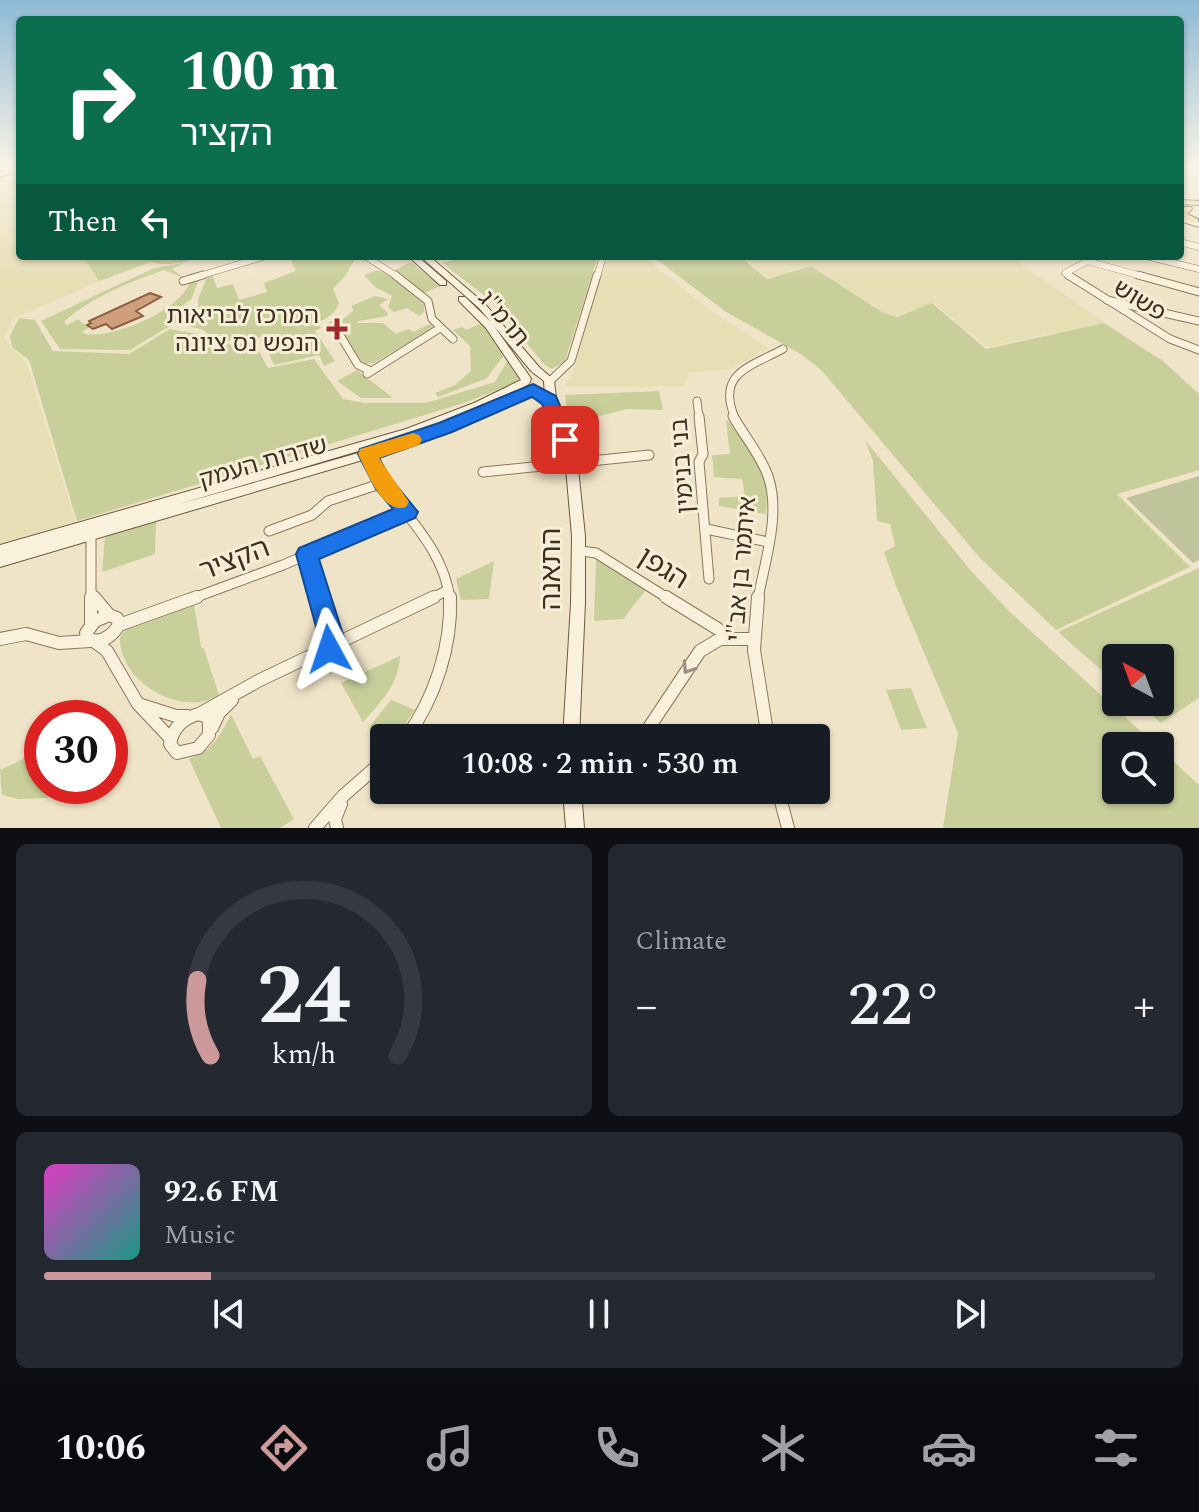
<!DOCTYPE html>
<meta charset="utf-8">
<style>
body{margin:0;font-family:Spectral,"Noto Sans Hebrew",serif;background:#242831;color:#f1f3f6;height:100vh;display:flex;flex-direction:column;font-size:30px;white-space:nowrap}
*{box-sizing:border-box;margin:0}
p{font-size:26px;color:#9ea1a6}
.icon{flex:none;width:44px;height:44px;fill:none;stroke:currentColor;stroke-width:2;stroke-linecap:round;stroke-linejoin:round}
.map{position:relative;height:828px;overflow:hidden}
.sheet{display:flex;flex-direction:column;gap:16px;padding:16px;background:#0d0f14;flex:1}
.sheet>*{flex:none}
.top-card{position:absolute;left:16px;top:16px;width:1168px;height:244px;border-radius:8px;box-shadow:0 2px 6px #0004;background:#0b6e4f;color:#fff;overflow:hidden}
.needle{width:52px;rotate:319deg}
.fabs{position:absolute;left:1102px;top:644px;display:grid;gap:16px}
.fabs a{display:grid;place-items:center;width:72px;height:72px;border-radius:8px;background:#171b24;box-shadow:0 2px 6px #0004;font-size:40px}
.speed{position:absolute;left:24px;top:700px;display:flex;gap:16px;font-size:40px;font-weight:700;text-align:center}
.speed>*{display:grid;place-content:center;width:104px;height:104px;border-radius:50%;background:#171b24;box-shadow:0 2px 6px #0004;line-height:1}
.speed .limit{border:12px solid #d22;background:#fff;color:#111}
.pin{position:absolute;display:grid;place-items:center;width:68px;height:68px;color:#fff;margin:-34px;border-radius:16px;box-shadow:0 4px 12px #0006}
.me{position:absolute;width:88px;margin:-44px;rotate:355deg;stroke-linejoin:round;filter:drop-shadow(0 0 6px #0008)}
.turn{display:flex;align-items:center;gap:28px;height:168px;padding:0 32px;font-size:36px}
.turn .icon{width:104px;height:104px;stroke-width:2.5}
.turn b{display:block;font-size:56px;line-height:68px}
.then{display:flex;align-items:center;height:76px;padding:0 32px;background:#0003;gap:16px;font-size:30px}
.big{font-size:60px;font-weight:600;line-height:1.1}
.sheet .card{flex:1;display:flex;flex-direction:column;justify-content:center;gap:12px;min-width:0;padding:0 28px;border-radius:12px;background:#242831}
.sheet .dial{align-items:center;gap:0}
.dial svg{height:208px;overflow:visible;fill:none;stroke:#363941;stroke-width:7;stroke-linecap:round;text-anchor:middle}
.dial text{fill:#f1f3f6;stroke:none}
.song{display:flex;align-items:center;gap:24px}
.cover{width:96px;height:96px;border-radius:12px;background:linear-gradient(135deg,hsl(310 70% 55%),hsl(170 70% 35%))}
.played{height:8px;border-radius:4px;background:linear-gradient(90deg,#cc999b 15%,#363941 15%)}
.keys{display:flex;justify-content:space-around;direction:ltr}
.heat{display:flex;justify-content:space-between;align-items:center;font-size:44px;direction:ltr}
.sheet .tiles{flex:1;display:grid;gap:16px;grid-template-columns:1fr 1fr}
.card:last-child{grid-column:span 2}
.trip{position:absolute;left:370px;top:724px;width:460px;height:80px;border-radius:8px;background:#171b24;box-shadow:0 2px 6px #0004;font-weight:600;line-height:80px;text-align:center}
.tab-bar{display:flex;height:128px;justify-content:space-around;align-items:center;background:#090b0e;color:#9ea1a6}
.tab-bar .icon{width:56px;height:56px}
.tab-bar .current{color:#cc999b}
.tab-bar b{font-size:36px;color:#f1f3f6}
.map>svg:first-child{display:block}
.farmland{fill:#e6deb5}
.green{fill:#c9cf9b}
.cemetery{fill:#bfc49a}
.building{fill:#cf9f7d;stroke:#8d5f41;stroke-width:2}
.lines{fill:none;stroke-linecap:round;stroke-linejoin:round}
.street-far3-casing{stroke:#8d765c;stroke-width:7}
.street-far2-casing{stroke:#8d765c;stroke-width:9}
.street-far1-casing{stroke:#8d765c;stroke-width:11}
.street-casing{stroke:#8d765c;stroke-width:14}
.secondary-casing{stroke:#6f573f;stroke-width:2}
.primary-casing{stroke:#5b4430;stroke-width:2}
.street-far3{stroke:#faf1dc;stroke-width:6}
.street-far2{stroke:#faf1dc;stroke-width:7}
.street-far1{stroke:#faf1dc;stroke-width:9}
.street{stroke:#faf1dc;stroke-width:12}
.secondary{fill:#faf1dc;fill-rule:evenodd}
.primary{fill:#f3d9a0;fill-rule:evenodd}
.oneway{stroke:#9c907e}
.route{fill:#1a73e8;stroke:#114b97;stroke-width:2}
.slow{fill:#f59e0b}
.poi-dot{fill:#9e2a2b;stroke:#f7eed8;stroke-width:3}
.labels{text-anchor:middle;stroke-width:6;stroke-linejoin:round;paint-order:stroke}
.street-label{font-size:24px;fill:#3d2e20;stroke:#f7eed8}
.poi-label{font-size:24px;fill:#3d2e20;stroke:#f7eed8;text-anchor:end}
.near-street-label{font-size:28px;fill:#3d2e20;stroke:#f7eed8}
</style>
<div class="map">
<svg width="1199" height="828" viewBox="0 0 1199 828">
<rect width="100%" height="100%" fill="#f0e4c8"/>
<g class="farmland">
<path d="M20,170V256H83L99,281L13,319L4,338L27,364L75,521L0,545V177Z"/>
<path d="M607,256H643L712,312L769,348L731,369L688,373L685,386L567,387L566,383L573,372Z"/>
<path d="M742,256H1029L1018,262L1105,323L987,347L934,303L895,316L881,311L811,265L767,278Z"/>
</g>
<g class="green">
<path d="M83,256H203C187,262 166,267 151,262L99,281Z"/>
<path d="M289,256L356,257L346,275L333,289L339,303C334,318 317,323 303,327L318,324L321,328L315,331L335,361L324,366L319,355L274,365L261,337L214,342L204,330L180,324L178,321L130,350L60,349L41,321L154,268L184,263L172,269L184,278L164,270C132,281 89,298 64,322L67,325L78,319L89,328L82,332L85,334C113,339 181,310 190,282L199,279L191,300L180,307L182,320L199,313L198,299L208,275L212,274L217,288L233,284L239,300L267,292L264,283L296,271Z"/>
<path d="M472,256H598L565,361L552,369L545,365L489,299L442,263Z"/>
<path d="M652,256H740L767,279L811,266L882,312L897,317L932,303L986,349L1104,323L1163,361L1199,394V470L1117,494L1190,567L1056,630L980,558L822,371L801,354L726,312Z"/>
<path d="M411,262L441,286L424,293L395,270Z"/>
<path d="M377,270L387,272L424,304V312L419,316L407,308L394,312L388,307L392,296L375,287L364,275Z"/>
<path d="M375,296L388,299L379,305L388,313L387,316L359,321L356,323H383L396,334L409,329L413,332L430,324L433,328L374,363L363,364L342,333L354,324L345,330L341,321L354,310L351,306Z"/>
<path d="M19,318L35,320L53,351L129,354L170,329L197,334L206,347L254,342L268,368L314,359L343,399L364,403H426L495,382L509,358L521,375L515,383L464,403L77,521L29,360L12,347L10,336Z"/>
<path d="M482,323L504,355L487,378L438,397L435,393L455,385L471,371L470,346L453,330L462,327L466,330Z"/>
<path d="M357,370L393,398H361L337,381Z"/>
<path d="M659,391L663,410L627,409L569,424L565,395Z"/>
<path d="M726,420C742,429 761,462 765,481C768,491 766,503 766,514L719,506V498L745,496L742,479L714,477L712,455L730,454Z"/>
<path d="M865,440L972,572L1009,611L1157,746H1116V790H1160V749L1199,785V828H943L958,733L896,586L884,552L895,546L890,524L877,521L873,461Z"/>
<path d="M156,521L155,554L102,572L105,537Z"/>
<path d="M596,560L647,589L623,619L594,621Z"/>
<path d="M494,561L489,599L461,600L456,579Z"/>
<path d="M1199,568V698L1161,723L1137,702H1160V658H1116V683L1058,632Z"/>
<path d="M194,605L201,647L204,649L219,695C182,719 118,681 120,637L126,630Z"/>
<path d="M400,656C399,684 381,702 363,722L341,683Z"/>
<path d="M911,688L927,728L901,730L886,690Z"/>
<path d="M391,700L415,710L395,738H384L383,750L369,727Z"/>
<path d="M231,714L253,759L260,756L294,819L280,828H221L189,759C213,750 220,736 231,714Z"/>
<path d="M42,750V786H56L48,798L18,799L2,795L0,770Z"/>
</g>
<path class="cemetery" d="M1199,476V560L1193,563L1126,498Z"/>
<path class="building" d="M150,293L161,297L136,311L143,316L112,329L106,324L93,329L87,325L91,323L89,321Z"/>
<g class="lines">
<defs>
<g id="street-far3">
<path d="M1180,242L1199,247"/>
<path d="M365,256L398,277"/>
<path d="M1146,256L1199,269"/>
<path d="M1087,261L1145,277"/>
<path d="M196,277L266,256"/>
<path d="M597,277L603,256"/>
<path d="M1072,277L1065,273L1097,256"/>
</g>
<g id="street-far2">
<path d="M395,275L428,301L432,319L453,339"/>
<path d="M1068,275L1170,339L1199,350"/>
<path d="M1138,275L1199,292"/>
<path d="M183,281L203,275"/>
<path d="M1107,300L1199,321"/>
<path d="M334,325L358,365L371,371"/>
<path d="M367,374L440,328"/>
<path d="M549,382L571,361L597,275"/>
<path d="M697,401L699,418"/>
<path d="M735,418C716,373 750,367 783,349"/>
</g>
<g id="street-far1">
<path d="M699,416L703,454L699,462L709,579"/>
<path d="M733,416C744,436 760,454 768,476C781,514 765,560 758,599"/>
<path d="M366,449C386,504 441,535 450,599"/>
<path d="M483,472L649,455"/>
<path d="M706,529L768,542"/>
<path d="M91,530V599"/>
<path d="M269,531L312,515L328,501L383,483"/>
<path d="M581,551L596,553L669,599"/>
<path d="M307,554L320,599"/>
<path d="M93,595L96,599"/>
<path d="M191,599L283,565L408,512"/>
<path d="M430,599L448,590"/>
</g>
<g id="street">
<path d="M91,597V624"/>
<path d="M94,597L109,615"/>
<path d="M319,597L334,647"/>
<path d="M666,597L718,629"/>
<path d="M758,597L754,650L768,738"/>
<path d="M109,615L117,618L119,625C112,636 102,644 88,639L86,633L95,621Z"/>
<path d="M119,625L197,597"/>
<path d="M0,639L26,634L59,643L90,641"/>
<path d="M95,642L107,651L138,704"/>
<path d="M199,714L260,680L434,597"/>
<path d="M199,714L209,718V735L198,748L177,753L170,744C173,727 183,718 199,714Z"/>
<path d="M212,728L219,713L232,700"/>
<path d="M406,738C435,698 452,646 450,597"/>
<path d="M642,738L700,651L720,639H754"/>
<path d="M171,739L138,704L176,716H187"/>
<path d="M778,790L788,828"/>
<path d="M315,828L343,796L384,760"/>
<path d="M337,828L335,819L341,804"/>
</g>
<g id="secondary">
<path d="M20,166V170L0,177V173Z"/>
<path d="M1180,217L1199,222V227L1180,221Z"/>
<path d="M408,256H417L446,281V285H440Z"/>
<path d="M420,256H429L485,304L539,367L554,380L556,398L578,468L585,536V603L579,738H563L571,603L572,536L566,468L545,398L544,381L531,371L494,326L530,377L531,379L529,384L482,409L454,419L479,410L529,387H537L538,390L537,393L487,416L383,454L0,567V545L406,429L474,403L521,380L486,328L459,301V297H465L491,322L479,308ZM399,439L376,448L176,505Z"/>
<path d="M563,790H581L584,828H566Z"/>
</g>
<g id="primary">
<path d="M1180,200L1199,201V205L1180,204Z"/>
<path d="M1185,207H1191L1192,209L1187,214L1198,219V223H1192L1180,217V211Z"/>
</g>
</defs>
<use href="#street-far3" class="street-far3-casing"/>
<use href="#street-far2" class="street-far2-casing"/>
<use href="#street-far1" class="street-far1-casing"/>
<use href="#street" class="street-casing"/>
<use href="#secondary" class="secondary-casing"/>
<use href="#primary" class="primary-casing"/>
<use href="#street-far3" class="street-far3"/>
<use href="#street-far2" class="street-far2"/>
<use href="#street-far1" class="street-far1"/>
<use href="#street" class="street"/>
<use href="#secondary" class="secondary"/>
<use href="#primary" class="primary"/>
</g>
<defs><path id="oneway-chevron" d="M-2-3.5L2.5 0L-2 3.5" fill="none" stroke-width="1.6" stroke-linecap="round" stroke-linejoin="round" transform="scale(2)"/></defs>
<use class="oneway" href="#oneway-chevron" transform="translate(688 668) rotate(124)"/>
<linearGradient id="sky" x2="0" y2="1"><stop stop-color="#8fbad6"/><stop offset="0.59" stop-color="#f8f3e6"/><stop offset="1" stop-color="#f8f3e6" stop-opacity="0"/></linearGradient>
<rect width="1199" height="282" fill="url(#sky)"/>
<path class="route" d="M533,384L556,396L574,440L571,445H558L542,404L532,397L452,432L379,458L390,478L418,512L415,518L319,559L347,647L343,655L329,661L320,658L316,649L320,641L296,554L299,548L393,509L376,489L358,454L360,449L439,423Z"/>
<path class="slow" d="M413,433L419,435L422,440L419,445L379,458L409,502L406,507C382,515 367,471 358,454L360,449Z"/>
<path class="poi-dot" d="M333 317h8v8h8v8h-8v8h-8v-8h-8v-8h8z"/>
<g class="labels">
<g class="street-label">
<text transform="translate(1140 300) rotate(32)" y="8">פשוש</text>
<text transform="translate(504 318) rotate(50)" y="8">תרמ"ג</text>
<text transform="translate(263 462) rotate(-16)" y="8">שדרות העמק</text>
<text transform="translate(682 466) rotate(-94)" y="8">בני בנימין</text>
<text transform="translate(741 569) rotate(-85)" y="8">איתמר בן אב"י</text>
</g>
<g class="poi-label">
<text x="319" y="323">המרכז לבריאות<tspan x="319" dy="28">הנפש נס ציונה</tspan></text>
</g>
<g class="near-street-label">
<text transform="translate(234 558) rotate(-21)" y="10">הקציר</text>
<text transform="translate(664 567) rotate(32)" y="10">הגפן</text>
<text transform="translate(550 569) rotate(-90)" y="10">התאנה</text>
</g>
</g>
</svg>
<div class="fabs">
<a><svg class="needle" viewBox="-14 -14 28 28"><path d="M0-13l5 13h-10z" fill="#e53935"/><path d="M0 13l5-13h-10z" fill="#9ea1a6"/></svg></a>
<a><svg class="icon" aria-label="search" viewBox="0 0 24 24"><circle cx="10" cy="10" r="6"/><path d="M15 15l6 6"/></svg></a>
</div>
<div class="speed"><div class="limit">30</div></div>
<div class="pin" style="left:565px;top:440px;background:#d93025"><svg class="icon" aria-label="arrive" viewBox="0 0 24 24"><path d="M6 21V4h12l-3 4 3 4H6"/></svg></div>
<svg class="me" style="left:329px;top:649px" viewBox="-20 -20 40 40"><path d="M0-17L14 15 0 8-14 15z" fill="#1a73e8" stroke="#fff" stroke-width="4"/></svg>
<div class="trip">10:08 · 2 min · 530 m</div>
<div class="top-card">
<div class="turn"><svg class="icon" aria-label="right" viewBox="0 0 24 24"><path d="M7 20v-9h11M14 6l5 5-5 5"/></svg><div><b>100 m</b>הקציר</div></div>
<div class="then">Then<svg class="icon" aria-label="left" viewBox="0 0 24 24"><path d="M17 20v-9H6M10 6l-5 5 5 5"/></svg></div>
</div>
</div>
<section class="sheet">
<div class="tiles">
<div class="card dial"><svg viewBox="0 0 100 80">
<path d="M14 69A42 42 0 1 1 86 69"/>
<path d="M14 69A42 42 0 0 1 9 40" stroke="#cc999b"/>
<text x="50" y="56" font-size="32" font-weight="700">24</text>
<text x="50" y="72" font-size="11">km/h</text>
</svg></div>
<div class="card"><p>Climate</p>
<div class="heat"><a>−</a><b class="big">22°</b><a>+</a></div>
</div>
<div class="card">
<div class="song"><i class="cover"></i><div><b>92.6 FM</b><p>Music</p></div></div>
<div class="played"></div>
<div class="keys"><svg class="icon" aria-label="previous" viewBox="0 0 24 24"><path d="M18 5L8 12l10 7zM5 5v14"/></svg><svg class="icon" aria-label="pause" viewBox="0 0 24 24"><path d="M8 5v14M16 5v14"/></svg><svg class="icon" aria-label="next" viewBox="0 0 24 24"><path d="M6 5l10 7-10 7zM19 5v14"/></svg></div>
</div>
</div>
</section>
<nav class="tab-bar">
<b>10:06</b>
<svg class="icon current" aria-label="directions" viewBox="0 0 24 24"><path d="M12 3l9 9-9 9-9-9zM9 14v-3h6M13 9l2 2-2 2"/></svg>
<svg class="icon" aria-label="music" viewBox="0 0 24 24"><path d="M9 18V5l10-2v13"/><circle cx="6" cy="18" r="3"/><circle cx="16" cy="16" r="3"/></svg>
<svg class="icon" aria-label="phone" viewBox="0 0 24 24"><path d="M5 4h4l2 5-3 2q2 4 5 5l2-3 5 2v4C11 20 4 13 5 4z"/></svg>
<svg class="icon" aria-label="climate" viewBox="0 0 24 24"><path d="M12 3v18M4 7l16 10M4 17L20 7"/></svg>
<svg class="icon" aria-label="car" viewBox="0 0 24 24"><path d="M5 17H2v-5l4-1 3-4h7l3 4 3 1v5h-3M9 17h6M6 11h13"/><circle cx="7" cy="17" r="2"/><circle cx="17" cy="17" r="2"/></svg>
<svg class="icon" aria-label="filters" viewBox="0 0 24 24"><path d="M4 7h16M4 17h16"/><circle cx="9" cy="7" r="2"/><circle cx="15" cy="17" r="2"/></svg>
</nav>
